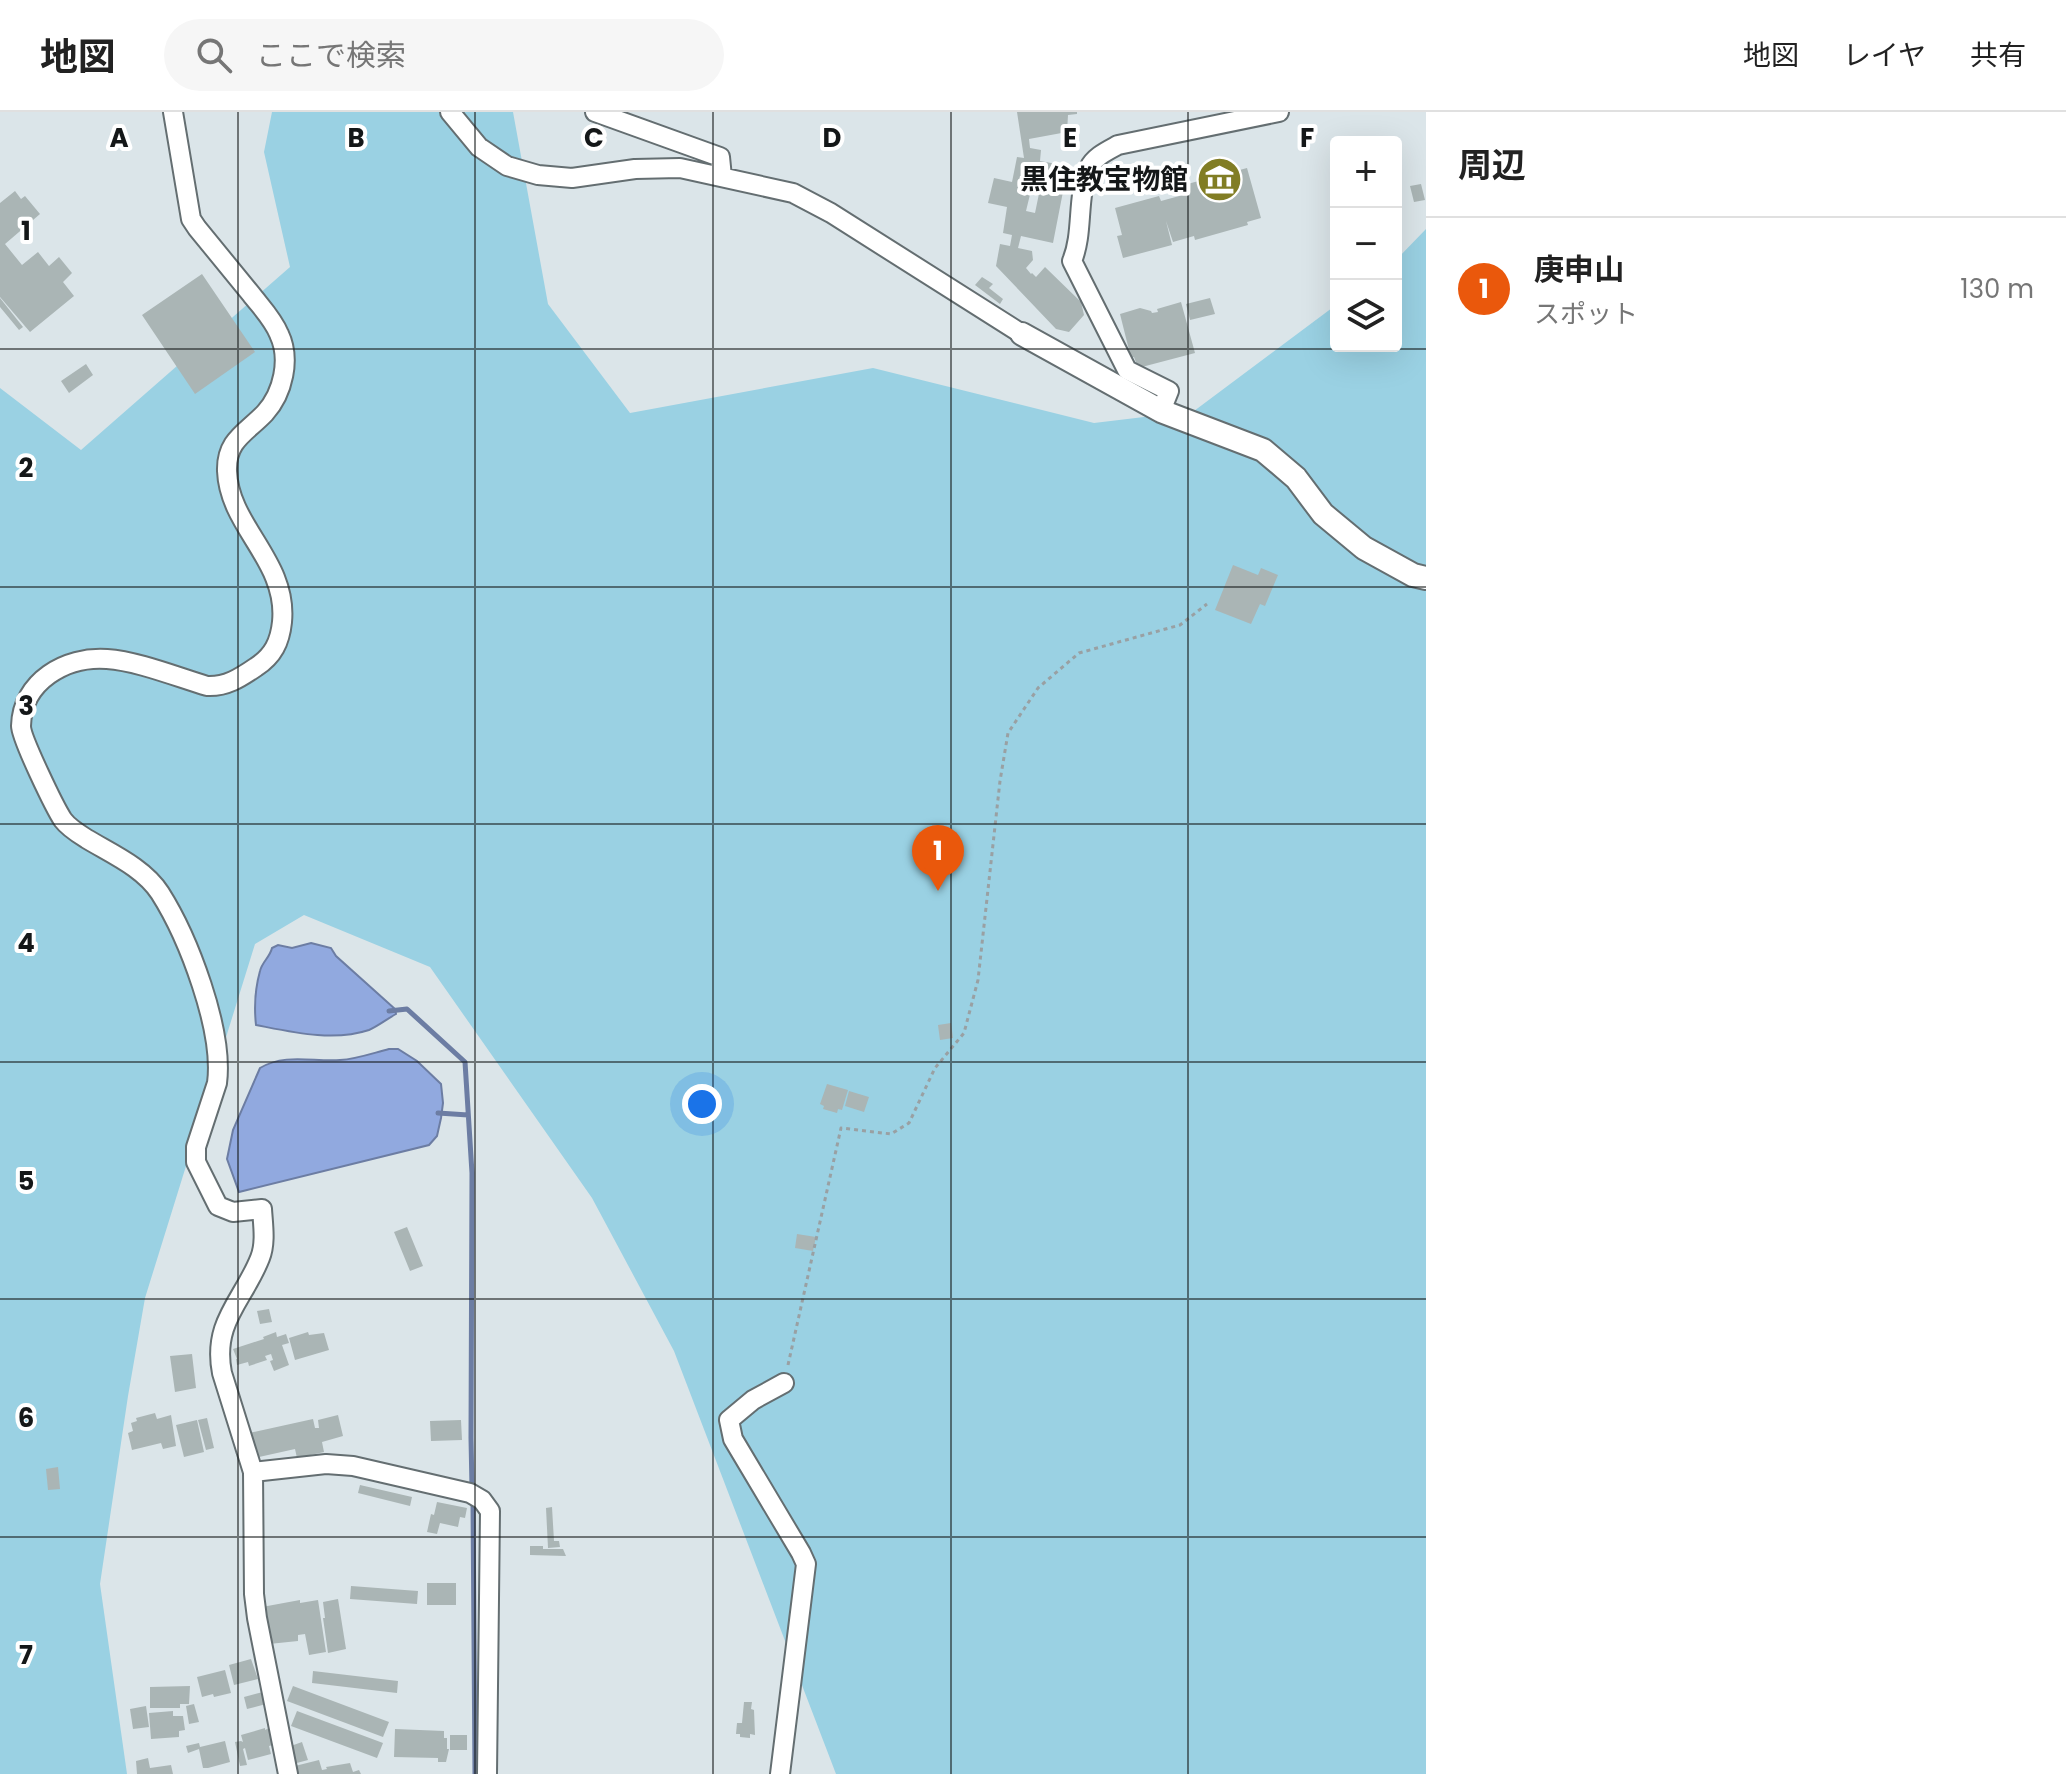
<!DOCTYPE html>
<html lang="ja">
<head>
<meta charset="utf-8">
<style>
	body { margin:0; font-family:Poppins,"Noto Sans JP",sans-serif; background:#f6f6f6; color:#222 }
	.controls { position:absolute; right:24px; top:24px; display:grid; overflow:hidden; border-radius:8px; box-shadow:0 8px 32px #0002 }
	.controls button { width:72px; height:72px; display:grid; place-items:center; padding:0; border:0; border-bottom:2px solid #e0e0e0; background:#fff; color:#222; font:40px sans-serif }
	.you { position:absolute; left:702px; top:992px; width:28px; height:28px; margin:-20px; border:6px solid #fff; border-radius:50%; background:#1a73e8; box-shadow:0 0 0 12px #1a73e833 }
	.badge { display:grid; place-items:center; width:52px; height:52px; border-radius:50%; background:#ea580c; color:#fff; font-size:26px; font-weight:700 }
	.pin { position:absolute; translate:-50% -66px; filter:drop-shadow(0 2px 4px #0008) }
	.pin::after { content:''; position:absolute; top:42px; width:28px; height:24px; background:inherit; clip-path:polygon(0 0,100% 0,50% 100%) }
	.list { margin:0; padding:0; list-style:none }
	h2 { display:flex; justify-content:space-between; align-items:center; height:104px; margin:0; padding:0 32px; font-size:34px }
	h2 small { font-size:26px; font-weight:400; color:#767676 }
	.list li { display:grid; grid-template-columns:52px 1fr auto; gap:24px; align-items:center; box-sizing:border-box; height:144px; padding:0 32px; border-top:2px solid #e0e0e0 }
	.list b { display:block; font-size:30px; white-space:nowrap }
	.list p { margin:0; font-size:26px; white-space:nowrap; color:#767676 }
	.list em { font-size:26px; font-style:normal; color:#767676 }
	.icon { flex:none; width:44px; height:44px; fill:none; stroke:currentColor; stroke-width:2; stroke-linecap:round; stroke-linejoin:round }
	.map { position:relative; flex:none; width:1426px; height:1662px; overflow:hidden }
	header { display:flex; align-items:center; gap:48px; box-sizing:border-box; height:112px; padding:0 40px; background:#fff; border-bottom:2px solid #e0e0e0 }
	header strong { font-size:38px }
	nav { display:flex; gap:44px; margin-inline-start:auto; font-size:28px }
	.search { width:560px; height:72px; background:#f6f6f6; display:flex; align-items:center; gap:20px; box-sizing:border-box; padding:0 28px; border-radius:44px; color:#767676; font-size:30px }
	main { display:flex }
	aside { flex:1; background:#fff }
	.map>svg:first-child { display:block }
	.green { fill:#9ad1e3 }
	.water { fill:#91a9df; stroke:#6c7da3; stroke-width:2 }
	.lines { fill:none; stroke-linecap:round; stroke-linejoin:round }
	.stream { stroke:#6c7da3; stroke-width:5 }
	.building { fill:#aab5b5; fill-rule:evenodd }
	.minor-casing { stroke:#646e71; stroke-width:22 }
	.tertiary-casing { stroke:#646e71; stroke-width:26 }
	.path { stroke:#99a0a3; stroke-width:3; stroke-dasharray:4 4; stroke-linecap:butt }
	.minor { stroke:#fff; stroke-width:18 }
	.tertiary { stroke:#fff; stroke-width:22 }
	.grid { fill:none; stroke:#141718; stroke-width:2; stroke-opacity:0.55 }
	.labels { text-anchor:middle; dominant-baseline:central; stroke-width:8; stroke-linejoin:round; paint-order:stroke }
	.poi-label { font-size:28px; font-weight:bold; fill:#141718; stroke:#fff; text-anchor:end }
	.grid-label { font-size:26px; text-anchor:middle; font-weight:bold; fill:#141718; stroke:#fff; stroke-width:8; stroke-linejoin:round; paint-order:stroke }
</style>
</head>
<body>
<header>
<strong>地図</strong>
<div class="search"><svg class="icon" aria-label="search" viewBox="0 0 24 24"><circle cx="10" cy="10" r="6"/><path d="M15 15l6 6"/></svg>ここで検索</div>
<nav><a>地図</a><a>レイヤ</a><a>共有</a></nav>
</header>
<main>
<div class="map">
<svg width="1426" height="1662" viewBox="0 0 1426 1662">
	<rect width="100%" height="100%" fill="#dbe5e9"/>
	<!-- green -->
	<path class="green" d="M272 0H513L548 192 630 301 873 256 1094 311 1194 299 1336 193V234H1396V148L1426 117V1662H836L674 1239 592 1086 430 855 304 803 255 832 145 1186 128 1284 100 1472 127 1662H0V276L81 338 290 155 264 40Z"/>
	<!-- water -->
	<path class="water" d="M311 831 331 836 336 844 395 897 396 902C387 907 378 914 369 918 333 930 292 920 256 913 254 895 255 877 260 859 262 850 270 845 272 836L278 833 292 836Z
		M389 937H398L417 949 441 972 443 991 441 1006 437 1024 429 1033 239 1080 227 1047 233 1018 260 956C285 941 313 950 340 948 357 947 373 941 389 937Z"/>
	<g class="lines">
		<!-- stream -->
		<path class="stream" d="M389 899 407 897 465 950 472 1061 471 1326 472 1376
			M438 1001 468 1003
			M473 1390 475 1662"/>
	</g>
	<!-- building -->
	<path class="building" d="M1017 0H1077V2L1068 3 1067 20 1029 27 1030 36 1041 38 1040 49 1068 54 1053 131 1021 124 1018 136 1032 139 1033 148 1026 156 1031 162 1032 161 1036 165 1045 155 1081 190 1084 203 1069 220 1056 217 996 154 1000 132 1010 134 1012 123 1003 121 1007 95 988 91 994 66 1012 70 1017 45 1024 46ZM1033 70 1041 72 1035 101 1026 99Z
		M1247 56 1261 106 1247 110 1248 113 1195 128 1194 124 1173 130 1166 109 1172 133 1123 146 1117 124 1122 123 1115 96 1159 84 1161 89 1183 83 1180 74Z
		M1421 72 1425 88 1414 90 1410 74Z
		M15 79 21 87 25 84 40 102 5 132 22 153 38 140 49 154 59 145 72 161 63 170 74 184 30 220 0 185V91Z
		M202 162 255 240 195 282 142 203Z
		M982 165 993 172 989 176 1003 187 1000 192 975 173Z
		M0 186 23 215 19 218 0 195Z
		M1210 186 1215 202 1190 208 1186 192Z
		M1181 190 1195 241 1138 256 1134 245 1131 246 1120 202 1140 196 1151 199 1152 201 1158 200 1157 197Z
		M86 252 93 263 69 281 61 269Z
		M1233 453 1258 463 1261 456 1278 463 1265 494 1260 492 1251 512 1215 498Z
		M951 911 953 926 940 928 938 913Z
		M827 972 848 978 842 998 838 997 837 1001 823 997 824 994 820 992Z
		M849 979 869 985 864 1000 845 994Z
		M407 1115 423 1154 410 1159 394 1120Z
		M797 1122 816 1125 813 1139 795 1136Z
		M269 1197 272 1210 260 1212 257 1199Z
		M276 1220 277 1225 286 1222 289 1231 282 1233 289 1253 274 1259 270 1249 273 1248 271 1242 265 1244 267 1248 249 1254 248 1250 237 1253 236 1247H237L233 1237 264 1227 263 1225Z
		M308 1220 309 1223 324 1221 329 1238 295 1248 289 1226Z
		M192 1242 196 1276 175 1280 170 1244Z
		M155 1301 157 1307 171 1303 176 1334 163 1337 161 1331 132 1338 128 1321 133 1319 131 1311 137 1309 136 1306Z
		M338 1303 343 1324 322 1330 324 1340 297 1346 295 1337 259 1345 258 1342H255L249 1321 313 1307 315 1316H319L318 1308Z
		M207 1306 214 1336 206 1338 198 1308Z
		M197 1308 204 1340 184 1345 176 1313Z
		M461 1308 462 1328 431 1329 430 1309Z
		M58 1355 60 1377 48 1378 46 1357Z
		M360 1373 412 1385 410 1394 358 1381Z
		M437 1390 467 1396 465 1406 460 1405 458 1415 440 1411 437 1422 427 1420 431 1402 434 1403Z
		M552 1395 554 1429H559L560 1435 548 1436 546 1396Z
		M530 1434H543V1437H563L566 1444 530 1443Z
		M427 1471H456V1493H427Z
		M351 1474 418 1479 417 1492 350 1487Z
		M338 1487 346 1537 328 1541 323 1506H325L323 1490Z
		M300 1488V1491L318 1488 326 1540 309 1543 305 1522 298 1523V1529L269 1532 262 1495Z
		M251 1547 258 1567 234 1573 229 1553Z
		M225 1558 231 1581 214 1585 213 1582 202 1585 197 1565Z
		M313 1559 398 1569 397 1581 312 1571Z
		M190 1574 189 1592H180V1596H150V1575Z
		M293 1574 389 1610 383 1625 287 1589Z
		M263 1580 266 1592 247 1597 244 1585Z
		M744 1590H752L751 1597 754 1598 755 1623 750 1622V1626L740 1625V1622H736L737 1611H742Z
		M194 1592 199 1610 189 1612 186 1594Z
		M146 1594 149 1615 133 1617 130 1597Z
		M173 1599V1604H183L185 1618 179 1619V1625L151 1627 149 1601Z
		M297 1599 383 1631 377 1646 291 1614Z
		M265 1616V1618L269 1616 273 1633 269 1634 271 1642 248 1648 245 1636 243 1637 247 1653 240 1654 235 1630 241 1629 243 1630 241 1623Z
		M395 1617 444 1619V1626H447V1637H449L446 1650H438V1646L394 1645Z
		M450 1623H467V1638H450Z
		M225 1629 230 1650 208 1656H203L199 1637 188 1641 186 1634 199 1631 200 1635Z
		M302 1630 308 1648 293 1652 288 1635Z
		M148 1646 150 1656 171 1653 173 1662H137L136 1649Z
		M319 1648 322 1658 327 1657 326 1655 350 1651 353 1660 359 1658 361 1662H292L291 1655Z"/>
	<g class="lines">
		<defs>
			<path id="minor" d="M173 0 191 107 197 116C215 138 233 160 251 182 261 195 273 207 279 222 291 247 283 281 265 301 246 321 226 328 227 359 229 415 288 449 282 510 280 530 273 544 256 555 240 566 226 575 207 574 177 565 137 549 107 547 66 544 22 569 21 614 21 626 55 696 63 708 69 716 79 722 87 727 112 742 144 756 160 781 188 825 224 918 217 971L196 1035V1050L218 1094 233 1100 262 1097C263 1113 266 1131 260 1146 243 1189 212 1210 222 1261L253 1360 254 1482 257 1506 288 1662
				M450 0 479 35 507 54 538 63 572 66 635 57 680 56 793 81 831 101 1022 222
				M595 0 720 45 722 65
				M1161 299 1169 279 1127 258 1072 149C1084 120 1076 86 1089 56 1094 45 1107 39 1118 33L1279 0
				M253 1360 326 1352 353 1354 470 1381 482 1388 490 1399 487 1662
				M780 1662 806 1452 801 1441 733 1327 729 1308 753 1288 784 1271"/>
			<path id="tertiary" d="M1022 222 1161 299 1263 338 1296 366 1323 402 1364 436 1413 463 1426 466"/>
		</defs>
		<!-- minor casing -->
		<use href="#minor" class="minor-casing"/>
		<!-- tertiary casing -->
		<use href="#tertiary" class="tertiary-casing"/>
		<!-- path -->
		<path class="path" d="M788 1253 841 1016 891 1022 909 1011 935 956 964 921 978 868 1000 669 1008 621 1038 576 1079 541 1180 513 1207 492"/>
		<!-- minor -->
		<use href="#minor" class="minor"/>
		<!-- tertiary -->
		<use href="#tertiary" class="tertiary"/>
	</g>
	<!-- grid -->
	<path class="grid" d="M238 0V1662M475 0V1662M713 0V1662M951 0V1662M1188 0V1662M0 237H1426M0 475H1426M0 712H1426M0 950H1426M0 1187H1426M0 1425H1426"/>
	<!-- icons -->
	<defs>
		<symbol id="museum-disc" viewBox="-11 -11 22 22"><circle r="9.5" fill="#817d24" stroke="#fff"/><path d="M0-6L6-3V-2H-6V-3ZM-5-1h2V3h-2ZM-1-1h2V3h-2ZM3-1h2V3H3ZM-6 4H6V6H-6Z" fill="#fff"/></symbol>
	</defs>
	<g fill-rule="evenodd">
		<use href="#museum-disc" x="1194" y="42" width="51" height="51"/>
	</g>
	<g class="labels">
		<!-- poi labels -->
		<g class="poi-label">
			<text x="1188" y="67">黒住教宝物館</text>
		</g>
	</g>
	<g class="grid-label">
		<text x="119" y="35">A</text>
		<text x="356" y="35">B</text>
		<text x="594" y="35">C</text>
		<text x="832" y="35">D</text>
		<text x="1070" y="35">E</text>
		<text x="1307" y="35">F</text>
		<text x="26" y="128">1</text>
		<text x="26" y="365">2</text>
		<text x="26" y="603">3</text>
		<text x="26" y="840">4</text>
		<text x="26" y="1078">5</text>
		<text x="26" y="1315">6</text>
		<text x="26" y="1552">7</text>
	</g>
</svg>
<div class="controls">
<button>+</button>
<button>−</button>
<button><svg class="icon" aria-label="layers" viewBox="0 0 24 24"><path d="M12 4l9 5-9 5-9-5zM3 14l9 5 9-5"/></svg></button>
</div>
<div class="you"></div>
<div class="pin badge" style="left:938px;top:779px">1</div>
</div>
<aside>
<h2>周辺<small></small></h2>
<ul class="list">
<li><span class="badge">1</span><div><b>庚申山</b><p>スポット</p></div><em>130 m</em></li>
</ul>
</aside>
</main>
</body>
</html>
